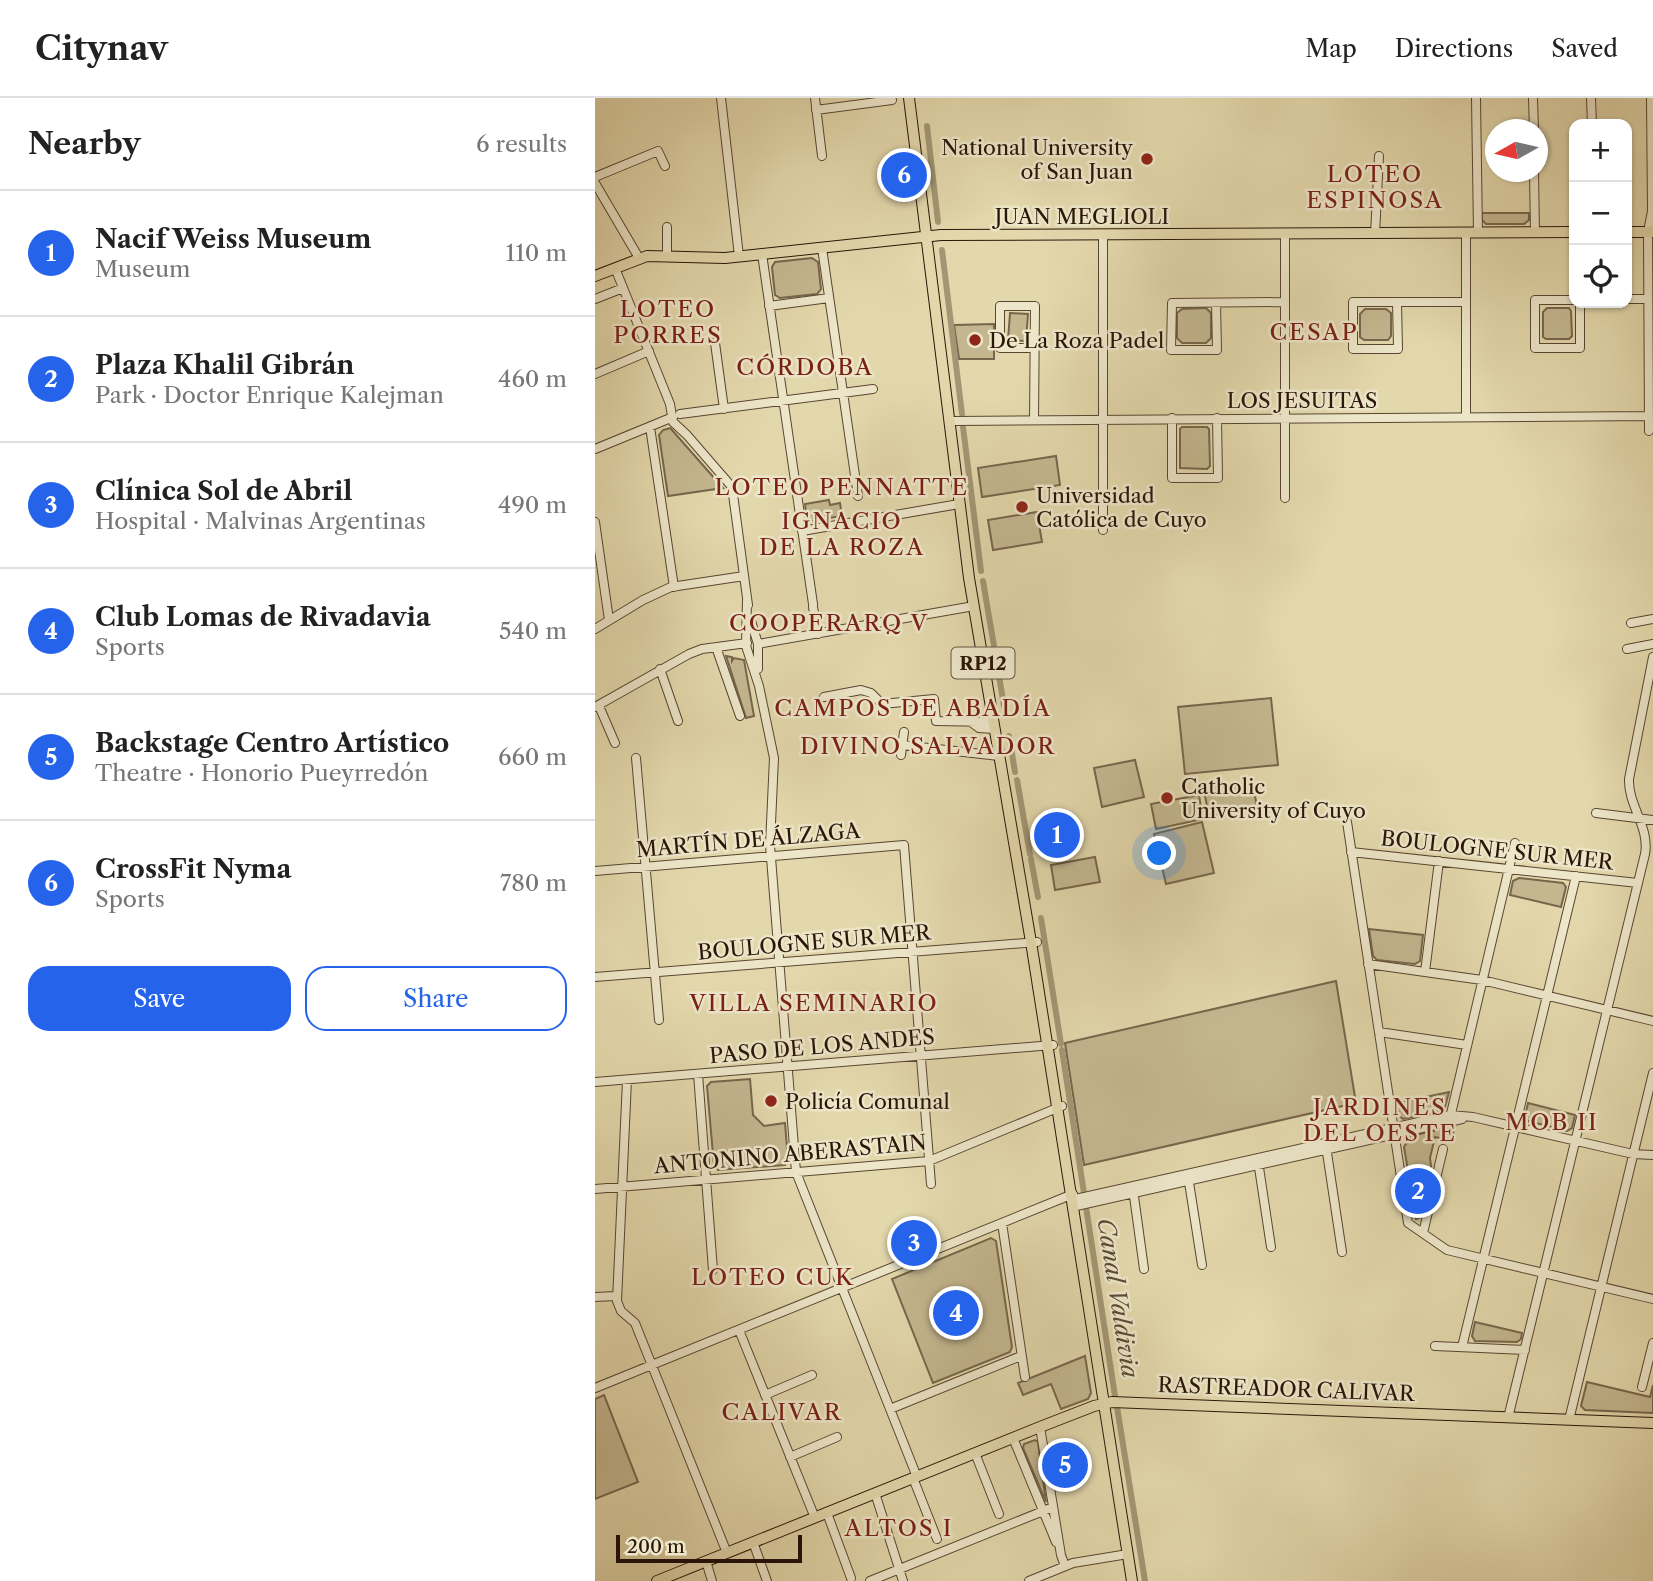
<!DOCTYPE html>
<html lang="en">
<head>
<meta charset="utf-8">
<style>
	body { margin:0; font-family:"Libre Caslon Text",serif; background:#f2f2f2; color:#222 }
	.controls { position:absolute; right:21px; top:21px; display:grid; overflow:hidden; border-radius:14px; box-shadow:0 2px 5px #0004 }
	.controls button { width:63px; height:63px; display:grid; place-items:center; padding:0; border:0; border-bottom:2px solid #e0e0e0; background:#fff; color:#222; font:35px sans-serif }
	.compass { position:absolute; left:890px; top:21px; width:63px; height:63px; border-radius:50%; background:#fff; box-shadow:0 2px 5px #0004; rotate:262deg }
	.scale { position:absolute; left:21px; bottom:18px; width:186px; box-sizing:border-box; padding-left:7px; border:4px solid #2a1508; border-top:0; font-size:19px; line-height:24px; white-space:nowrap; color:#2a1508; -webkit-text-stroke:5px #ede6c9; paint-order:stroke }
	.you { position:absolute; left:565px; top:756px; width:24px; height:24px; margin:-18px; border:5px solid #fff; border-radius:50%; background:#1a73e8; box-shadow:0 0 0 10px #1a73e833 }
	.badge { display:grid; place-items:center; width:46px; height:46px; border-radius:50%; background:#2563eb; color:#fff; font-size:23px; font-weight:700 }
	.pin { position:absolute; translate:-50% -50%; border:4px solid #fff; box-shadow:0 2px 7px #0006 }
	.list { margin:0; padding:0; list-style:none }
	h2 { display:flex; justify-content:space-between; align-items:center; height:91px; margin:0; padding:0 28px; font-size:30px }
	h2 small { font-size:23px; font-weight:400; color:#767676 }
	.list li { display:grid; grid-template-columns:46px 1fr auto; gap:21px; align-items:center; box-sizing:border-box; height:126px; padding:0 28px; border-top:2px solid #e0e0e0 }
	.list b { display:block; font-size:26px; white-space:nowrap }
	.list p { margin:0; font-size:23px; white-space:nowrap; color:#767676 }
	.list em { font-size:23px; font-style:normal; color:#767676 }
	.actions { display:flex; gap:14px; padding:21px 28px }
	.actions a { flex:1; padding:16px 0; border:2px solid #2563eb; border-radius:21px; text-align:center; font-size:24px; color:#2563eb }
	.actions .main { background:#2563eb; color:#fff }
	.icon { flex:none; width:38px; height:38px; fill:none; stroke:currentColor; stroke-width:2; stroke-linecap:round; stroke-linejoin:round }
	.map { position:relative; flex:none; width:1058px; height:1483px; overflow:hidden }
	header { display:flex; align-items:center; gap:42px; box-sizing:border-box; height:98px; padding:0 35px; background:#fff; border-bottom:2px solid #e0e0e0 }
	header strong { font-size:33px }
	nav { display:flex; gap:38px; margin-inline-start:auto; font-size:24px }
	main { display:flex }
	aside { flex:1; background:#fff }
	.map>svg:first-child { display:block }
	.green { fill:#c4b790; stroke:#77664c; stroke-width:2 }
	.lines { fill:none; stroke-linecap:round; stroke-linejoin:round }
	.canal { stroke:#a49674; stroke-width:6 }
	.minor-casing { stroke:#584631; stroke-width:10 }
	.major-casing { stroke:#2a1508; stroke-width:12 }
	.minor { stroke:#ede6c9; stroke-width:8 }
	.major { stroke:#e3d8ac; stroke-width:10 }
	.poi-dot { fill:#8f2418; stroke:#ede6c9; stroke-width:2.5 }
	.labels { text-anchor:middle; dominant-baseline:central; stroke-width:5; stroke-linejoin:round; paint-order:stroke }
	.shield { fill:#ede6c9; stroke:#645442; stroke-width:2 }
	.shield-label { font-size:19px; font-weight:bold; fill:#2a1508 }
	.poi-label { font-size:21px; fill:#2a1508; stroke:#ede6c9; text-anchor:start }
	.street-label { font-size:21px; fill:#2a1508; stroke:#ede6c9 }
	.neighbourhood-label { font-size:23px; letter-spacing:2px; fill:#7a1f14; stroke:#ede6c9 }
	.water-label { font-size:23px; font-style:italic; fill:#5b4933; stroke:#ede6c9 }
</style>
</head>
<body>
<header>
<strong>Citynav</strong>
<nav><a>Map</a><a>Directions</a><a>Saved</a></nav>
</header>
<main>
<aside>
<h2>Nearby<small>6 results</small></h2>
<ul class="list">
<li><span class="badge">1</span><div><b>Nacif Weiss Museum</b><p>Museum</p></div><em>110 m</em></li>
<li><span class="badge">2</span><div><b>Plaza Khalil Gibrán</b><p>Park · Doctor Enrique Kalejman</p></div><em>460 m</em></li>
<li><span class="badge">3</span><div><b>Clínica Sol de Abril</b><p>Hospital · Malvinas Argentinas</p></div><em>490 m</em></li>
<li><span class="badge">4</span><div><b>Club Lomas de Rivadavia</b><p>Sports</p></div><em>540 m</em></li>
<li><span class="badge">5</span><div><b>Backstage Centro Artístico</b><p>Theatre · Honorio Pueyrredón</p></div><em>660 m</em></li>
<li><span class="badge">6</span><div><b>CrossFit Nyma</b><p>Sports</p></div><em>780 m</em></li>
</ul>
<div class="actions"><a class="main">Save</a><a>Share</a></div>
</aside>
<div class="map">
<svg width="1058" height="1483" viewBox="0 0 1058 1483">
	<rect width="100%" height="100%" fill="#e3d8ac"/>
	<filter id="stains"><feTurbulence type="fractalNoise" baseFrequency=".00286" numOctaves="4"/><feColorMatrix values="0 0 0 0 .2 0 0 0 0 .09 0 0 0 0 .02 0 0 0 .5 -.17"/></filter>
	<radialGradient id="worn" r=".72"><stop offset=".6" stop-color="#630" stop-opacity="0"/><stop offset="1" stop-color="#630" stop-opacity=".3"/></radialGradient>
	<!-- green -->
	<path class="green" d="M887 115H934V122L929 126H891L887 122Z
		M217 160 223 164 226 191 222 196 185 200 180 197 177 169 180 164Z
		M611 210 616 215V240L611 245H587L582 240V215L587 211Z
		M952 210H974L976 213 977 238 974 241H951L948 239V214Z
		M770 211H791L796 215V238L793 242H769L765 239V216Z
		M415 215 433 216 431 243 413 242Z
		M399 226V261H364L359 227Z
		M587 329H612L614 331 615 368 612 371 585 370V331Z
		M75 330 77 332 128 390 73 398 64 337 68 332Z
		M461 358 465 387 387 399 383 370Z
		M234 402 235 407 245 405 247 418 216 423 212 421 210 406Z
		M442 414 447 444 398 452 393 422Z
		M131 558 137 559V563L139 560 149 562 159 618 151 620Z
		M676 600 683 667 590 676 583 609Z
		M540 662 549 699 507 709 499 670Z
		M657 684 662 708 614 718 609 693Z
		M604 697 608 721 561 731 556 706Z
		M607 724 619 775 571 786 559 736Z
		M500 759 505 784 460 792 456 767Z
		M924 780 968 785 971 789 966 809 915 797 918 783Z
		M774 831 828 837 825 863 820 866 782 862 778 858Z
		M741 883 761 1005 489 1067 470 945Z
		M155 981 158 1017 169 1028 190 1025 193 1062 190 1067 123 1072 119 1068 112 988 116 984Z
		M854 994 850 1009 846 1013 808 1021 804 1018 802 1005Z
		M933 1005 980 1017 977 1030 972 1033 933 1023 930 1019Z
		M860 1028 856 1043 840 1039 835 1060 836 1068 824 1120 821 1121 809 1049 816 1038Z
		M396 1140 401 1143 417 1249 415 1254 338 1285 297 1181Z
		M880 1224 927 1235 926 1241 922 1244 880 1243 877 1238Z
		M490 1258 496 1295 493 1301 466 1311 456 1286 428 1297 423 1285Z
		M992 1284 1055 1299 1058 1287V1315L990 1312 986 1308Z
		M9 1297 43 1384 0 1401V1301Z
		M440 1342 443 1344 451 1404 428 1350 429 1346Z"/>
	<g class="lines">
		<!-- canal -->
		<path class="canal" d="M332 28 343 124
			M347 152 367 316
			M368 329 386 473
			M388 483 399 548
			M400 554 409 608
			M414 638 420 674
			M422 682 435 756
			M436 761 443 799
			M446 820 466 946
			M467 952 489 1095
			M491 1109 520 1298
			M522 1309 550 1483"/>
		<defs>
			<path id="minor" d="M126 0 144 158
				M220 0 227 58
				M881 0 883 135
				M938 0 939 32
				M996 0 997 26
				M221 12 297 2
				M939 74 940 135
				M0 79 63 53 70 68
				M0 85 44 160
				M871 135V319
				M690 136V400
				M780 136 784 58
				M508 138V432
				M227 150 263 398
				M167 156 218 506
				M72 159V129
				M20 170 75 306 78 324 92 337 137 389 153 507
				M0 201 28 190
				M1032 201H1053
				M979 202H940V250H985V205
				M802 204 803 251H758V204H871
				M621 205 622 252H576L577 205 690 204
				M174 208 234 200
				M120 245 129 311
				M0 276 54 253
				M85 316 278 291
				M577 320V380H623L622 320
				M439 322 440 208H405V250H440
				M359 323 1054 318
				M55 329 79 489
				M1054 333 1053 134 1057 113 1056 0
				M0 351 78 319
				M0 424 14 522
				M207 433 364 406
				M152 502 151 548 164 588 179 660 175 747 201 1074 322 1379
				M218 509 223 536
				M156 523 163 546V571
				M1036 525 1058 521
				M0 531 48 502 76 489 149 478
				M163 546 379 508
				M121 549 145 618
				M1032 551 1058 546
				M65 571 83 623
				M229 599 266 592 276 595 287 606 339 601 341 623 398 624
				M4 608 20 645
				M0 609 94 556 107 551 152 545
				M376 624 384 630 399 631
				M307 647 404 658
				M306 657 309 634
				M41 660 64 922
				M1001 715 1058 722
				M752 724 813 1125 852 1152 1058 1201
				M756 754 1043 785
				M0 773 309 747 336 1086
				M773 866 887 882 1058 923
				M830 874 844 763
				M0 879 442 844
				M784 934 872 947
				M103 976 118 1172
				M32 982 22 1203 26 1213 40 1225 132 1455
				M0 984 458 947
				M855 1020 920 745
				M731 1048 747 1154
				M663 1063 676 1149
				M593 1078 607 1167
				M0 1091 334 1063 467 1008
				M538 1091 549 1171
				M476 1102 855 1017 878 1019 1038 1056 1058 1057
				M477 1109 867 1021
				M407 1125 430 1279
				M828 1135 848 1051
				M0 1199 21 1198
				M144 1232 220 1420
				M840 1248 930 1252
				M867 1249 981 778
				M1047 1289 1058 1245
				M0 1290 478 1096
				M170 1297 217 1277
				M295 1311 426 1258
				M913 1320 1050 756C1055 729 1033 708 1034 681L1058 559
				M974 1322 1058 975
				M445 1329 466 1457 470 1468
				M418 1340 461 1444
				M380 1355 404 1416
				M195 1359 242 1339
				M318 1380 342 1441
				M280 1395 308 1483
				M232 1415 256 1480
				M158 1444 172 1483
				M111 1463 117 1483
				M275 1483 458 1409
				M434 1483 478 1465 533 1456"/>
			<path id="major" d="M314 0 374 480 436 844 537 1483
				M1032 134H1058
				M0 178 52 158 130 160 346 137 979 134
				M62 1483 445 1329 499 1308 517 1304 1058 1325"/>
		</defs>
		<!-- minor casing -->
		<use href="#minor" class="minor-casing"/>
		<!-- major casing -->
		<use href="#major" class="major-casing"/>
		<!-- minor -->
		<use href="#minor" class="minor"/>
		<!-- major -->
		<use href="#major" class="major"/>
	</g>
	<!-- markers -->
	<g class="poi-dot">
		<circle cx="552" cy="61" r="7"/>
		<circle cx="380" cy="242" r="7"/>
		<circle cx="427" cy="409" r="7"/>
		<circle cx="572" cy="700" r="7"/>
		<circle cx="176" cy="1003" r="7"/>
	</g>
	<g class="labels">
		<!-- shield labels -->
		<rect class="shield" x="356.5" y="549.5" width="63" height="31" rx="5"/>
		<g class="shield-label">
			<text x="388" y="565">RP12</text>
		</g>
		<!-- poi labels -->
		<g class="poi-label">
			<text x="538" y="49" text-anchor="end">National University<tspan x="538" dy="24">of San Juan</tspan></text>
			<text x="394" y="242">De La Roza Padel</text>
			<text x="441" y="397">Universidad<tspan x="441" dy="24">Católica de Cuyo</tspan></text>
			<text x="586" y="688">Catholic<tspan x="586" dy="24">University of Cuyo</tspan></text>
			<text x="190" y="1003">Policía Comunal</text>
		</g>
		<!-- street labels -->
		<g class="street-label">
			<text x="487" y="118">JUAN MEGLIOLI</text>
			<text x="707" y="302">LOS JESUITAS</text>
			<text transform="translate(153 742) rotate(-5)">MARTÍN DE ÁLZAGA</text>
			<text transform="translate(902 752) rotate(6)">BOULOGNE SUR MER</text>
			<text transform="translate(219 844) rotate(-5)">BOULOGNE SUR MER</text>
			<text transform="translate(227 948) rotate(-5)">PASO DE LOS ANDES</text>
			<text transform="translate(195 1056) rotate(-5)">ANTONINO ABERASTAIN</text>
			<text transform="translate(691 1291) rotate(2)">RASTREADOR CALIVAR</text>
		</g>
		<!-- neighbourhood labels -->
		<g class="neighbourhood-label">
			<text x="780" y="76">LOTEO<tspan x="780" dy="26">ESPINOSA</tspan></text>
			<text x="73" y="211">LOTEO<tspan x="73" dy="26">PORRES</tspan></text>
			<text x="719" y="234">CESAP</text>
			<text x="210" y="269">CÓRDOBA</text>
			<text x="247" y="389">LOTEO PENNATTE</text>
			<text x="247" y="423">IGNACIO<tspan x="247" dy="26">DE LA ROZA</tspan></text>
			<text x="234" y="525">COOPERARQ V</text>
			<text x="318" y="610">CAMPOS DE ABADÍA</text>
			<text x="333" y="648">DIVINO SALVADOR</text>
			<text x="219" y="905">VILLA SEMINARIO</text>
			<text x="785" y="1009">JARDINES<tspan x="785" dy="26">DEL OESTE</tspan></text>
			<text x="957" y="1024">MOB II</text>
			<text x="178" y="1179">LOTEO CUK</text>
			<text x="187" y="1314">CALIVAR</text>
			<text x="304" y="1430">ALTOS I</text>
		</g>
		<!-- water labels -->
		<g class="water-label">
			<text transform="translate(523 1200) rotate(81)">Canal Valdivia</text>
		</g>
	</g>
	<rect width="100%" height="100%" filter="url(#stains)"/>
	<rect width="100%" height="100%" fill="url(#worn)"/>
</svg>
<div class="controls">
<button>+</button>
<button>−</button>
<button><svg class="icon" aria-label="locate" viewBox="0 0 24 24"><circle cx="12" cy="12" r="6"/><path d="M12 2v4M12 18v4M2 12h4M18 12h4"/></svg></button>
</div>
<svg class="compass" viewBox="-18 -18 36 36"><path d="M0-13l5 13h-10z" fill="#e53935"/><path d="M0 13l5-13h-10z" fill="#767676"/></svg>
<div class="scale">200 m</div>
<div class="you"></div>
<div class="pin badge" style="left:462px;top:737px">1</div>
<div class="pin badge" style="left:823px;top:1093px">2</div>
<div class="pin badge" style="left:319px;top:1145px">3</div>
<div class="pin badge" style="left:361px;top:1215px">4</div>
<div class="pin badge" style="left:470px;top:1367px">5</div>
<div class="pin badge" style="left:309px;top:77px">6</div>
</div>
</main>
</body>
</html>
